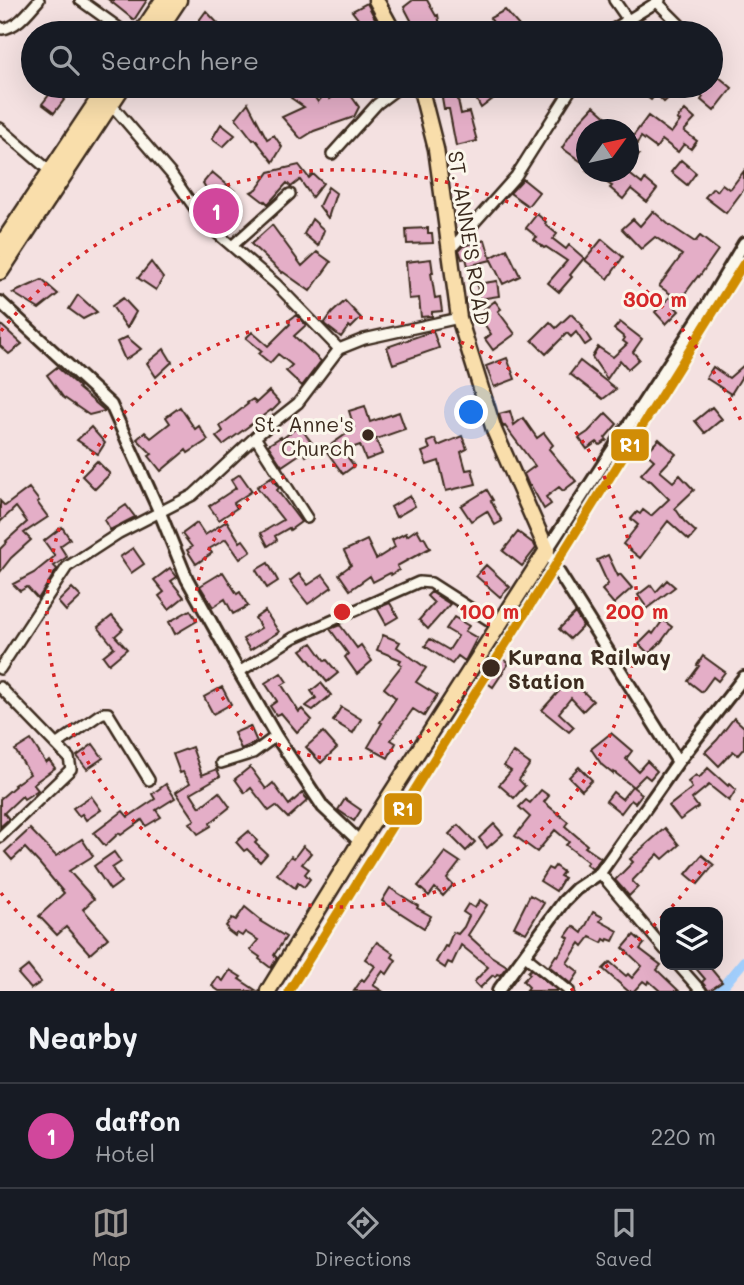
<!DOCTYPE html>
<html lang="en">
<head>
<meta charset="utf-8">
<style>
	body { margin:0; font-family:Mali,sans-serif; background:#242831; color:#f1f3f6 }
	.controls { position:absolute; right:21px; bottom:21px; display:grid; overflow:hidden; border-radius:14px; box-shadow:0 7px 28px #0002 }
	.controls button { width:63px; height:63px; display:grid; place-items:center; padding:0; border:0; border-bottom:2px solid #363941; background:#171b24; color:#f1f3f6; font:35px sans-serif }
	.compass { position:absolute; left:576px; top:119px; width:63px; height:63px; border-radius:50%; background:#171b24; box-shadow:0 7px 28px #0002; rotate:57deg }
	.you { position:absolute; left:472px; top:413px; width:24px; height:24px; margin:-18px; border:5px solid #fff; border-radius:50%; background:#1a73e8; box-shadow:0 0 0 10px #1a73e833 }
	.badge { display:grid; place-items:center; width:46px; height:46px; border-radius:50%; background:#9f9995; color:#fff; font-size:23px; font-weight:700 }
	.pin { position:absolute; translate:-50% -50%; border:4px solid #fff; box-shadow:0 2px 7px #0006 }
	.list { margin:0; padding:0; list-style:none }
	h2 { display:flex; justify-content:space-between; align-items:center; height:91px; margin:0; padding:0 28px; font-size:30px }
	h2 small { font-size:23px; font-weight:400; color:#9ea1a6 }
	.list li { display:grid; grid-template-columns:46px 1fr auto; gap:21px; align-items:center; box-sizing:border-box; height:105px; padding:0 28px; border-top:2px solid #363941 }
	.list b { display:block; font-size:26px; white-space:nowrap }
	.list p { margin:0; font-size:23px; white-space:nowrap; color:#9ea1a6 }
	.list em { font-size:23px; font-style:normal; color:#9ea1a6 }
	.icon { flex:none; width:38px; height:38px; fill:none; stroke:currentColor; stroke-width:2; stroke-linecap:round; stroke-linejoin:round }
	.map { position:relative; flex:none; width:744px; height:991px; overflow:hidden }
	.search { position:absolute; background:#171b24; box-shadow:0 7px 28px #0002; left:21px; right:21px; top:21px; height:77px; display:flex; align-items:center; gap:18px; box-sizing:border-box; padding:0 24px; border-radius:38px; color:#9ea1a6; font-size:26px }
	.sheet { height:196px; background:#171b24 }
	nav { display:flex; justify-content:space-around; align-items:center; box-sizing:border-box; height:98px; border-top:2px solid #363941; background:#171b24; font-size:19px; color:#9ea1a6 }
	nav a { display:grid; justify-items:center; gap:4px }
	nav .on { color:#9f9995 }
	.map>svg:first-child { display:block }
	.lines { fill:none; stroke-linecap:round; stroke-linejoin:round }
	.canal { stroke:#a2cffd; stroke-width:10 }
	.building { fill:#e4aec7; stroke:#3b2a1e; stroke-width:2 }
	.minor-casing { stroke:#3b2a1e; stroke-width:14 }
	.tertiary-casing { stroke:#3b2a1e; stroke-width:16 }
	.primary-casing { stroke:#3b2a1e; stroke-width:19 }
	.trunk-casing { stroke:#3b2a1e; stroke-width:21 }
	.minor { stroke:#fbf7ec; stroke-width:9 }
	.tertiary { stroke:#fbf7ec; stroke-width:10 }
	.primary { stroke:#f9deab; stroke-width:14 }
	.trunk { stroke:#f9deab; stroke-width:16 }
	.rail-1-casing { stroke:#fbf7ec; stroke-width:14 }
	.rail-1 { stroke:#d18d06; stroke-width:9 }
	.ring { fill:none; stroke:#d62828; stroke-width:3.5; stroke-dasharray:3.5 7 }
	.poi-dot { fill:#3b2a1e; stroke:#fbf7ec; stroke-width:2.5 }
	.labels { text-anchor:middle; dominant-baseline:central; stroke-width:6; stroke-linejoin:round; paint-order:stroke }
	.street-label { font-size:21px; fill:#3b2a1e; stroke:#fbf7ec }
	.poi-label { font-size:21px; fill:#3b2a1e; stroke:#fbf7ec; text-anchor:end }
	.stop-label { font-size:21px; font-weight:bold; fill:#3b2a1e; stroke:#fbf7ec; text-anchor:start }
	.centre { fill:#d62828; stroke:#fbf7ec; stroke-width:3.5 }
	.ring-label { font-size:21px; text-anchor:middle; font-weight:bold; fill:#d62828; stroke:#fbf7ec; stroke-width:6; stroke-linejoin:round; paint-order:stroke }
	.line-badge { stroke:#fbf7ec; stroke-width:2.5 }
	.badge-label { font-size:19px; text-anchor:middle; font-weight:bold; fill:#fff }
</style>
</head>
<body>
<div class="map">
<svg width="744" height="991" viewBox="0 0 744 991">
	<rect width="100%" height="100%" fill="#f4e1e1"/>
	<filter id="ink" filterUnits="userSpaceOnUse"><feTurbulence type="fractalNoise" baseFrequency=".0143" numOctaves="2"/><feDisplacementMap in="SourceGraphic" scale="14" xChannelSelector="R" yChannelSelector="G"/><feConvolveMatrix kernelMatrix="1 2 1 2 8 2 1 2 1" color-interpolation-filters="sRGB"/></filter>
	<g filter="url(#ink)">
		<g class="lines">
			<!-- canal -->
			<path class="canal" d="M719 991 744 961"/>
		</g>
		<!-- building -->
		<path class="building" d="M109 0H147L134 20Z
			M413 0H427L436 16 438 15 441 31 438 33H420L414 23 413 24 404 7Z
			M367 3 380 28 372 33H369L352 11Z
			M505 10 520 27 515 33H501L490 18Z
			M206 11 227 33H202L195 26Z
			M719 77 732 88 714 111 701 100 703 97 691 87 680 99 674 93 664 102 656 94 651 100 639 91 643 86H712Z
			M56 86 67 96 54 113 42 104Z
			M304 86H307L318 102 326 92 330 99 345 87 359 107 354 117 314 131 301 139 282 117 304 107 291 98Z
			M440 86H455L461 114 469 112 477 141 456 146 449 109H444Z
			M469 86H492L498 95 481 108Z
			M248 103 267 139 274 135 282 147 273 162 255 139 253 140 236 118Z
			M594 106 621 130H603L597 125 592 130H586V165L562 148 578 123Z
			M685 110 695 119 684 131 697 141 691 149 684 144 678 152 662 140 656 148 641 137 633 151 639 155 628 171V143L648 116 671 133 680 121 677 119Z
			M221 124 235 135 223 147 212 139Z
			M681 160 696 173 687 185 671 172Z
			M299 165 309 178 313 174 323 183 312 197 300 180 291 187 287 183 268 204 265 201 264 202 251 192 257 189 269 172Z
			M744 171V189L726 213 705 197 713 188 717 191 722 184 729 189 731 188Z
			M212 172 237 193 229 209 211 192 209 193 203 183Z
			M588 172H617L621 174 624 172H627L642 184 645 179 657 189 647 202 631 189 623 199 610 188 612 186Z
			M523 179 539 192 528 206 510 193Z
			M328 187 336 193 328 218 319 206Z
			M653 211 668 224 695 242 700 236 718 250 699 277 698 276 675 307 679 311 666 324 655 312 672 295 659 286 682 255 655 237 641 249 622 229 633 219 640 226Z
			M537 214 546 222 545 224 557 234 553 239 566 249 569 245 584 258 570 275 572 277 559 292 548 283 567 261 546 247 544 248 534 239 537 237 526 228Z
			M312 219 324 230 318 246 304 234Z
			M272 225 302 266 317 252 331 262 310 291 283 272 282 273 251 244Z
			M428 228V233H432L433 243 407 244 406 229Z
			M602 239 623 257 608 279 585 260Z
			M485 240 491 260 468 266 466 258 462 259 459 250 463 246Z
			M507 249 520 276 503 284 490 258Z
			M431 259 433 273H431L435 298 440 297 442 311 432 312V316L421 317 419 298 409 299 406 262Z
			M151 262 163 278 156 290 138 278Z
			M42 280 58 294 39 309 13 293Z
			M497 281 499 296 479 299 477 284Z
			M78 295 97 312 83 319 69 309Z
			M123 298 136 312 127 328 112 306Z
			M345 301 361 318 351 328 349 326 341 337 324 324 332 313Z
			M495 301 501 309 498 311 515 334 493 350 485 339 491 334 478 315 484 313 483 310Z
			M571 314 583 326 582 327 591 341 585 345 576 332 571 337 567 333 546 354 532 340 550 322 556 328Z
			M296 315 306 325 294 336 321 361 302 386 286 371 292 365 278 354 270 363 259 354 262 351 246 338 252 332 268 346 290 324 288 321Z
			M620 322 642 339 633 352 639 359 628 369 620 360 607 379 592 357 598 347 613 357 627 344 623 341 625 338 614 329Z
			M0 324 22 344 9 354 0 346Z
			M433 331 439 348 393 364 387 347Z
			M127 337 141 349 125 360 117 342Z
			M164 349 172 362 156 377 147 363Z
			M507 358 515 379 494 387 486 366Z
			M580 361 616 389 603 399 570 374Z
			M744 365V373L731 394 706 378 713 367 729 378Z
			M57 367 79 387 78 388 105 411 89 415 63 397 47 375Z
			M269 391 280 403 272 411 271 410 223 445 216 437 223 431 220 426 248 404 247 403 253 399 256 403Z
			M365 406 370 422 399 412 405 429 376 439 382 454 366 460 360 445 343 451 354 466 343 474 325 449 346 434 345 430 354 427 349 411Z
			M180 407 195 429 199 426 208 440 188 453 186 450 161 471 149 456 152 454 137 439 145 432 151 438 170 423 166 417Z
			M712 407 722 419 705 433 695 421Z
			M510 411 514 425 523 418 537 438 544 433 553 445 549 449 576 481 563 491 559 487 546 497 551 504 544 509 531 486H529L524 474 535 466 505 426 503 427 499 414Z
			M606 413 617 424 605 438 607 440 600 445 597 442 587 449 579 438 588 432Z
			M299 426 316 448 306 456 303 452 282 466 268 445 281 437 282 439Z
			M91 427 105 443 98 454 77 440Z
			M462 436 467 449 461 452 466 470 472 469 476 484 446 491 439 461 427 465 422 452 430 449 427 442 435 439 438 446Z
			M659 439 676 454 660 471 673 482 680 475 694 490 675 508 684 521 696 532 689 540 668 521 640 558 623 544 638 525 631 519 637 512 640 514 643 510 651 516 669 499 650 480 649 481 641 474 654 460 646 453Z
			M97 461 110 474 95 489 82 476Z
			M240 474 252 491 234 503 237 508 219 520 209 506 236 488 231 480Z
			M271 477 279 488 277 490 301 522 290 530 289 528 275 536 277 540 268 546 261 533 283 520 257 487Z
			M29 488 39 501 37 502 48 517 24 533 31 540 11 558 0 572V549L7 542 6 541 27 522 16 507 0 522V501L5 506Z
			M487 490 493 500 491 501 502 521 495 525 487 511 471 521 461 506Z
			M410 496 415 506 396 517 391 507Z
			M126 505 135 517 110 530 104 520Z
			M227 521 240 542 243 540 251 551 240 559 226 539 209 549 212 553 196 564 187 550 192 547 182 534 197 523 205 535Z
			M62 527 70 539 60 546 67 557 54 566 57 569 38 599 27 587 20 591 13 584 34 573 55 556 44 541Z
			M417 529 422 538 424 537 430 548 397 566 399 570 391 575 390 573 373 582 370 576 350 590 339 574 351 565 344 551 367 540 376 559 395 547 392 540 406 533 407 536Z
			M518 532 534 544 536 548 522 566 503 551Z
			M133 548 144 564 131 573 120 557Z
			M608 555 618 576 620 574 632 588 614 604 602 590 608 584 597 560Z
			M268 563 278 581 267 588 256 570Z
			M486 565 510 587 500 597 476 576Z
			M170 568 177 577 171 581 184 597 169 609 159 596 164 592 154 580Z
			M223 572 237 594 240 592 248 606 233 614 225 599 213 607 200 586Z
			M299 574 308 585 323 575 332 587 308 604 290 581Z
			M667 580 675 587 646 609 643 606 645 605 638 595 651 585 656 592Z
			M72 588 81 597 66 611 58 602Z
			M431 592 450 604 428 629 419 620 434 603 427 596Z
			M390 603 398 617 386 624 377 608Z
			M190 610 197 621 175 634 169 622Z
			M265 611 279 632 250 650 243 639 261 628 255 618Z
			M575 613 583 626 570 639 559 629Z
			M112 616 123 629 115 636 127 649 109 664 103 656 114 647 98 627Z
			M454 617 469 626 465 631 477 638 465 661 458 656 452 664 425 646 430 639 449 650 458 636 446 629Z
			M663 620 672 627 661 642 649 654 639 644 651 632 653 634Z
			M340 625 357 648 361 645 372 661 357 674 345 657 348 654 330 629Z
			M383 635 400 642 397 647 426 668 416 682 437 695 424 716 413 709 391 740 396 743 388 758 368 747 382 723 380 722 396 698 384 688 402 665 399 663 401 660 377 650Z
			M312 643 325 661 327 660 338 673 327 682 301 650Z
			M703 656 725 672 718 681 713 677 702 692 688 681 699 666 697 665Z
			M501 658 509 663 493 687 486 682Z
			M281 673 287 682 282 685 299 712 302 709 312 720 297 732 281 713 276 715 270 706 277 701 265 683Z
			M570 679 593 701 583 711 571 698 559 713 574 727 569 732 542 710Z
			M321 683 331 695 313 710 306 706 316 698 311 691Z
			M222 687 231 704 213 714 204 697Z
			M341 707 361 719 353 733 333 721Z
			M734 718 744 727V748L738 755 733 751 719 766 705 752 717 740Z
			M250 726 257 742 241 749 234 733Z
			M323 732 337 748 321 763 306 747Z
			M611 733 632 751 626 759 638 771 647 761 657 771 650 779 645 775 633 787 642 794 635 803 631 800 621 813 606 801 613 792 622 799 632 786 614 772 613 774 602 765 591 749Z
			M31 740 46 763 49 760 55 768 33 784 38 790 24 799 22 796 4 813 9 819 0 827V799L15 786 14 785 30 774 15 750Z
			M93 744 103 758 87 769 77 756Z
			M192 747 202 775 217 769 220 776 191 793 200 807 219 792 230 807 210 823 211 826 198 834 190 823 195 820 176 792 190 783 183 772 180 773 173 754Z
			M513 752 530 764 519 780 525 786 514 798 499 785 511 771 504 766Z
			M250 767 266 789 273 783 289 805 302 793 308 800 288 818 276 806 269 811 251 788 245 793 235 779Z
			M579 767 592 780 582 790 569 777Z
			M708 768 728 786 729 784 736 790 729 801 709 785 692 799 698 807 680 820 669 806 692 788 688 782 696 775 699 778Z
			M166 784 175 798 156 810 161 817 146 826 142 820 121 835 119 833 105 846 94 833 123 811 128 817 155 799 152 794Z
			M541 790 549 796 544 802 568 822 565 826 587 845 585 847 601 858 594 867 592 869 586 864 588 862 566 845 569 842 555 830 537 852 515 836 530 817 519 807 526 800 530 803Z
			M91 796 101 810 86 820 82 814 79 816 73 808Z
			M345 799 361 810 354 821 338 810Z
			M494 824 503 834 487 848 479 838Z
			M458 825 475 842 466 851 449 834Z
			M665 828 679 845 663 859 658 854 632 881 638 887 629 896 615 880 633 862 630 859Z
			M30 829 56 856 82 839 93 856 69 871 94 899 83 909 108 938 90 954 66 927 57 935 39 916 64 893 39 863 25 848 12 860 5 852Z
			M249 831 257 841 255 843 267 854 260 862 247 849 244 851 236 842Z
			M303 846 311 853 302 864 309 869 305 874 310 879 304 887 298 883 295 888 277 874 291 856 294 858Z
			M114 852 121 862 112 868 121 882 110 890 94 866Z
			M445 852 460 862 447 879 453 885 443 896 435 888 429 896 418 886 436 866 435 865Z
			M702 855 714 865 698 884 686 874Z
			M555 866 563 872 560 876 564 878 556 891 540 881 548 868 552 870Z
			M390 888 418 906 417 908 431 916 424 928 382 901Z
			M530 895 544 903 526 933 514 927Z
			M480 900 487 905 468 935 491 956 507 966 500 975 497 974 495 977 493 975 480 988 474 982 488 967 461 945 452 964 448 962 445 968 436 962 445 946 447 947 453 932 458 934 464 927 469 916 463 912 468 904 475 908Z
			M245 907 261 920 260 921 286 937 274 955 277 958 271 968 259 959 260 957 250 950 258 940 245 932 242 936 237 933 235 936 227 930 228 928 226 926 232 918 236 920Z
			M593 912 603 917 600 921 618 931 613 941 608 939 607 941 604 939 602 943 590 937 583 946 580 943 567 963 579 972 571 984 549 966 556 955 558 956 569 938 566 936 573 926 582 933Z
			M634 935 644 944 640 949 661 965 657 970 679 991H660L649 981 647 984 643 981 634 991H628L603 969 610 962 626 976 628 974 632 978 642 966 623 948Z
			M377 942 394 954 392 957 396 960 387 974 383 971 373 985 382 991H354L362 979 364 981 375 966 365 959Z
			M693 965H708L722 982 709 991 702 982 705 979Z
			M28 966 41 982 31 989 18 974Z
			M531 969 558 991H526L529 987 523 981 530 974 528 972Z
			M230 970 241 977 239 979 257 991H219L212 986 218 977 223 981Z"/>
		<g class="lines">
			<defs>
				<path id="minor" d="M80 0 126 33
					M614 0 628 20
					M660 0 657 2 688 33
					M0 27 2 29C18 27 29 11 39 0
					M607 33 657 2
					M711 57 712 59
					M110 103 171 174 205 223 276 284 339 349
					M0 128 51 172
					M332 154 377 104 401 86
					M232 246 290 194
					M450 250 516 176 573 86
					M255 437 307 518
					M0 669 67 567 119 533 193 495 255 437 298 403 339 349 364 339 459 318
					M239 672 293 638 419 582 431 583 498 626
					M0 687 69 758 71 769 0 837
					M56 745 99 715 103 713H108L149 780
					M221 763 253 753 276 736
					M600 873 665 950
					M525 956 569 991
					M678 965 701 991"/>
				<path id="tertiary" d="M0 302 111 405 160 513 187 579 239 672 276 736 323 807 360 842
					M678 762 554 565 547 550 706 307 744 243
					M498 991 564 901 576 889 600 873 678 762 744 677"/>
				<path id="primary" d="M376 0 394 33
					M268 991 360 842 547 550 494 430 459 318 436 149 420 86"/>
				<path id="trunk" d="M142 33 164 0
					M156 33 178 0
					M0 248 108 86
					M0 271 122 86"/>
			</defs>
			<!-- minor casing -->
			<use href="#minor" class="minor-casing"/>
			<!-- tertiary casing -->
			<use href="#tertiary" class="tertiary-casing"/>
			<!-- primary casing -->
			<use href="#primary" class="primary-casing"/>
			<!-- trunk casing -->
			<use href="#trunk" class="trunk-casing"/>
			<!-- minor -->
			<use href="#minor" class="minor"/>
			<!-- tertiary -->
			<use href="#tertiary" class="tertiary"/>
			<!-- primary -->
			<use href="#primary" class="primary"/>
			<!-- trunk -->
			<use href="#trunk" class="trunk"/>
			<defs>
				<path id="rail-1" d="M289 991 744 263"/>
			</defs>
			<!-- rail-1 casing -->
			<use href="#rail-1" class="rail-1-casing"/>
			<!-- rail-1 -->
			<use href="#rail-1" class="rail-1"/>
		</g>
	</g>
	<!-- distance rings -->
	<g class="ring">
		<circle cx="342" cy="612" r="147"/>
		<circle cx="342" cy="612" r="295"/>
		<path d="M743 799A442 442 0 0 1 668 911M663 916A442 442 0 0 1 570 991M114 991A442 442 0 0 1 1 893M1 331A442 442 0 0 1 743 425"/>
	</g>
	<!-- markers -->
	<g class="poi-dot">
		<circle cx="368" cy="435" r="7"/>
		<circle cx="491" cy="668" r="10"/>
	</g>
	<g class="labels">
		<!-- street labels -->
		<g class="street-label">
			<text transform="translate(470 238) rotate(81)">ST. ANNE'S ROAD</text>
		</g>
		<!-- poi labels -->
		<g class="poi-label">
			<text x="354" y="423">St. Anne's<tspan x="354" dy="24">Church</tspan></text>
		</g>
		<!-- stop labels -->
		<g class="stop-label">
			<text x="508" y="656">Kurana Railway<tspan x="508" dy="24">Station</tspan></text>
		</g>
	</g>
	<circle cx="342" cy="612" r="10" class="centre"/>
	<g class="ring-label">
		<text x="655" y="307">300 m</text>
		<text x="489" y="619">100 m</text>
		<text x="637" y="619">200 m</text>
	</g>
	<g class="line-badge">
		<rect x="610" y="428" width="40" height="34" rx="7" fill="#d18d06"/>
		<rect x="383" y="792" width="40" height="34" rx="7" fill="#d18d06"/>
	</g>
	<g class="badge-label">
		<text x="630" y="452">R1</text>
		<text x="403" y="816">R1</text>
	</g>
</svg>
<div class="controls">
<button><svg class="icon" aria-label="layers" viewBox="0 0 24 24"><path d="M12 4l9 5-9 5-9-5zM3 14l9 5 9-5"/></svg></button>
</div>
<svg class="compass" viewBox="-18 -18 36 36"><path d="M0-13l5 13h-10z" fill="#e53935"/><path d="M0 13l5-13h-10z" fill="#9ea1a6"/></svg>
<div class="you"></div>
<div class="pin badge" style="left:216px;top:211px;background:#d1479c">1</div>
<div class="search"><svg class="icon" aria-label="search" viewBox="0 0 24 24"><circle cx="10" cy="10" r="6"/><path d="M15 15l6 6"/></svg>Search here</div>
</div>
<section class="sheet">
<h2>Nearby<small></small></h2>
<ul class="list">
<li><span class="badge" style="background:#d1479c">1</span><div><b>daffon</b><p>Hotel</p></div><em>220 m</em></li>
</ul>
</section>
<nav>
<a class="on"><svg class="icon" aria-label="map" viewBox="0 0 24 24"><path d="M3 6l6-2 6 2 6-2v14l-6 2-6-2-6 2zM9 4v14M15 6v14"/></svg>Map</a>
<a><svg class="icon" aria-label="directions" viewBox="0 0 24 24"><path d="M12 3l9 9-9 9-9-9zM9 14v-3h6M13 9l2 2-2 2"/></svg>Directions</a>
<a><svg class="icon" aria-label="saved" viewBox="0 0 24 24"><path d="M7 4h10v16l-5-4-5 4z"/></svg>Saved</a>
</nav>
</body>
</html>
